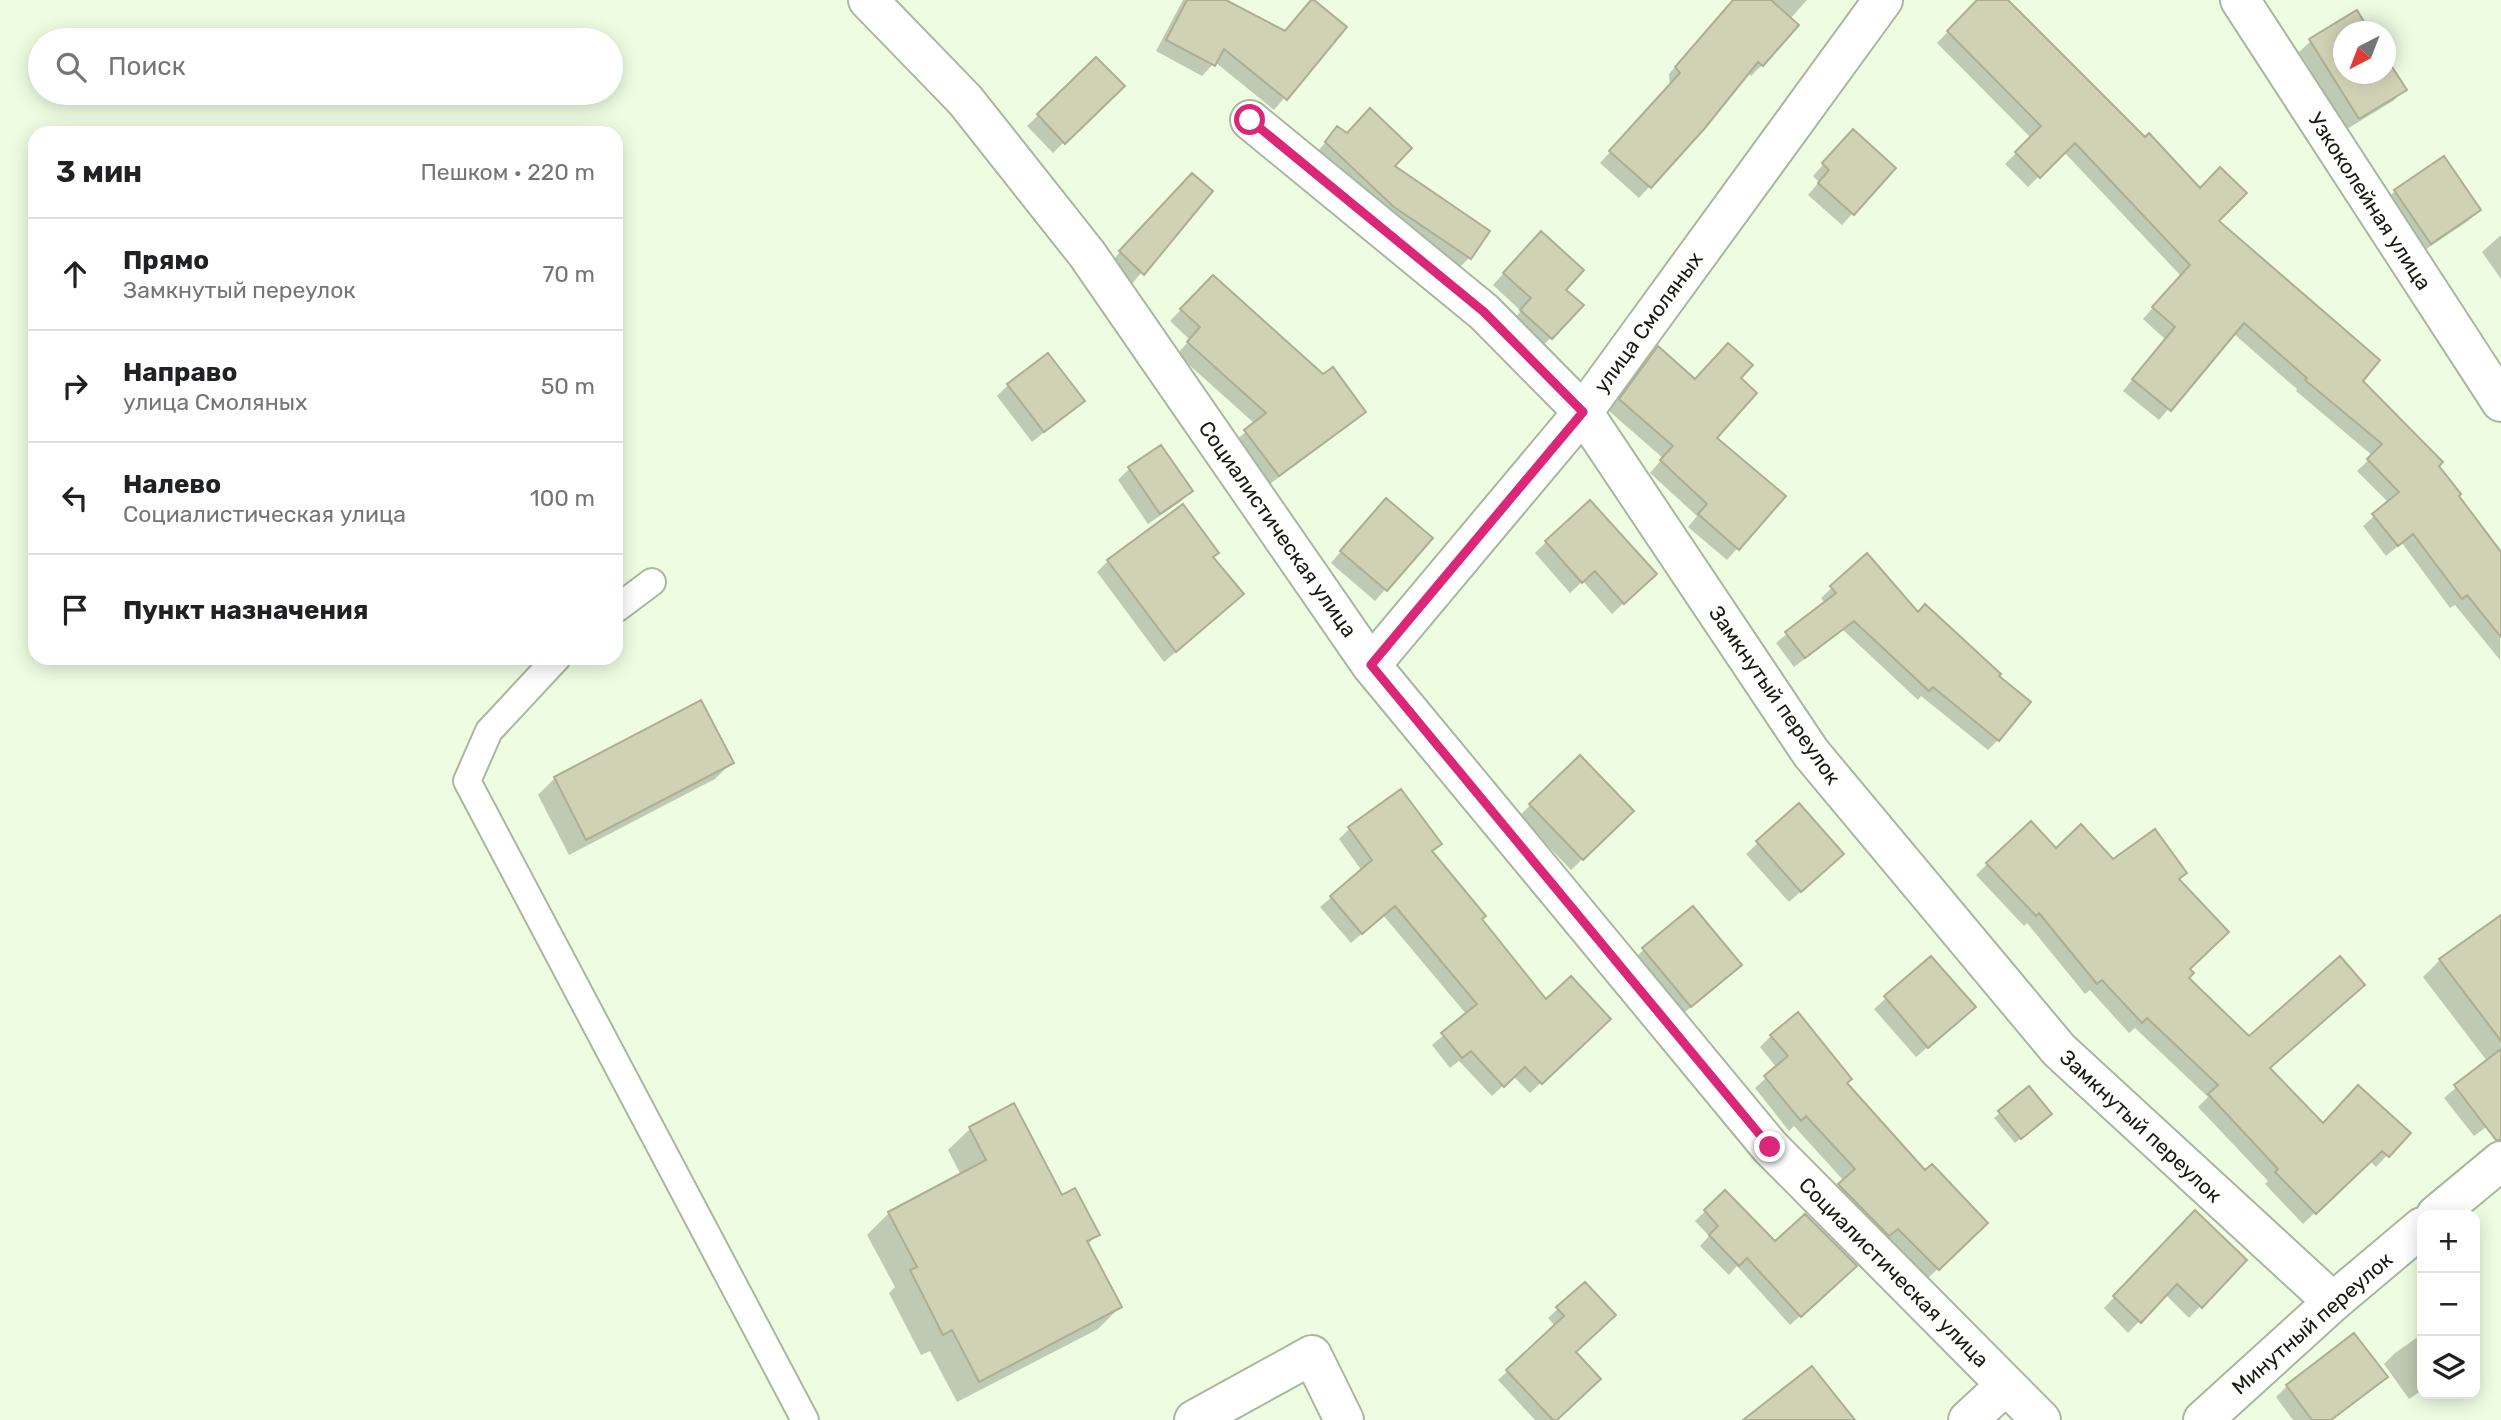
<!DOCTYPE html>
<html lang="ru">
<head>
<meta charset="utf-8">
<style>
	body { margin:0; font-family:Rubik,sans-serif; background:#f2f2f2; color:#202124 }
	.controls { position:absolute; right:21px; bottom:21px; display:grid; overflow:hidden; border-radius:14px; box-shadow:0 4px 18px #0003 }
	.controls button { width:63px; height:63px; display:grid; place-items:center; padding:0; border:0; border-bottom:2px solid #e0e0e0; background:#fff; color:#202124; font:35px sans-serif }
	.compass { position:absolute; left:2333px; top:21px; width:63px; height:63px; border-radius:50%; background:#fff; box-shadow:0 4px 18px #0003; rotate:222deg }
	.stop { position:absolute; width:21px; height:21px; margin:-16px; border:5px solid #db2777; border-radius:50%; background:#fff }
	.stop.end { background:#db2777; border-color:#fff; box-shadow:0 2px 7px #0008 }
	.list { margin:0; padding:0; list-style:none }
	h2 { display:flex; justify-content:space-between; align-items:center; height:91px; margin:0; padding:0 28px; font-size:30px }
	h2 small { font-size:23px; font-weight:400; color:#757577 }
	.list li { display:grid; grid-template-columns:46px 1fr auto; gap:21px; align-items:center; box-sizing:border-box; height:112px; padding:0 28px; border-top:2px solid #e0e0e0 }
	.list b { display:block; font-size:26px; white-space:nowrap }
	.list p { margin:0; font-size:23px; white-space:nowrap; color:#757577 }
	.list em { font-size:23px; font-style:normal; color:#757577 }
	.icon { flex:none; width:38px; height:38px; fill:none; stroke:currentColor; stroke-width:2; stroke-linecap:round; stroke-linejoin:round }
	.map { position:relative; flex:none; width:2501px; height:1420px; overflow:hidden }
	.search { position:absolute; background:#fff; box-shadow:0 4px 18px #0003; left:28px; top:28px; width:595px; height:77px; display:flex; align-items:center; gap:18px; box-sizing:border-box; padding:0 24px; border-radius:38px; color:#757577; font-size:26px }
	.panel { position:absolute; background:#fff; box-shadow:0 4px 18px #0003; left:28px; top:126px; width:595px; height:539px; border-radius:21px }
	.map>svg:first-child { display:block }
	.shadow { fill:#0003 }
	.building { fill:#d0d2b5; stroke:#adae92; stroke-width:2 }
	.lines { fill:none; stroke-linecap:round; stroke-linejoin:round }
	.lane-casing { stroke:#a9b79e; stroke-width:30 }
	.street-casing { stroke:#a9b79e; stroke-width:42 }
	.lane { stroke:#fff; stroke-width:26 }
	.street { stroke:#fff; stroke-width:38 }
	.route { stroke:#db2777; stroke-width:9 }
	.labels { text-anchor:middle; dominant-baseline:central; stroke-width:5; stroke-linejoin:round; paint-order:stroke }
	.street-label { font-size:21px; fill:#171c13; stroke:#fff }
</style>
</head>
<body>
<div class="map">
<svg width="2501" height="1420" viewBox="0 0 2501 1420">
	<rect width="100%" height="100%" fill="#eefde2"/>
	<!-- shadow -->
	<path class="shadow" d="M1183 0H1222L1284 32 1345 27 1274 110 1215 62 1202 76 1156 51Z
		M1734 0H1807L1790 19 1762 65 1751 76 1748 73 1704 127 1639 198 1600 163 1670 86 1669 74Z
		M1979 0H2005L2217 221 2437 466 2501 553 2500 660 2455 605 2450 608 2402 543 2386 556 2363 526 2389 503 2357 471 2373 456 2296 391 2297 389 2233 333 2159 420 2123 391 2165 339 2143 319 2181 276 2064 152 2028 187 2005 164 2031 138 1937 43Z
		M2344 32V74H2386L2404 90 2393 101 2347 129 2299 52 2311 41Z
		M1096 59 1122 86 1053 153 1027 126Z
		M1338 129 1487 232 1469 258 1458 269 1315 154Z
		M1842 143 1894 168 1842 225 1808 195 1819 182 1813 176Z
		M1181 186 1210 191 1131 285 1109 264Z
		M2395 191 2479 209 2468 221 2419 254 2384 202Z
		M2501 235V279L2482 252Z
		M1530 244 1564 290 1581 305 1540 349 1510 323 1521 311 1493 285Z
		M1213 277 1363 412 1352 423 1267 486 1234 442 1255 424 1177 354 1190 340 1170 321Z
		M1658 349 1695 381 1738 379 1715 438 1783 496 1727 560 1688 527 1697 516 1650 473 1663 458 1609 411 1647 360Z
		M1008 385 1083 401 1032 442 997 396Z
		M1161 447 1191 491 1180 502 1148 524 1118 480 1129 469Z
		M1375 511 1430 538 1375 601 1331 563Z
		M1546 542 1643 585 1612 614 1583 581 1570 593 1535 553Z
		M1866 556 1998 740 1988 750 1921 696 1918 700 1843 630 1794 667 1776 643 1825 603 1821 598Z
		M1212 557 1231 605 1164 662 1097 572 1108 561Z
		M700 702 732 762 715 779 569 855 538 795 555 778Z
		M1580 757 1632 811 1571 870 1519 816Z
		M1799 805 1830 865 1789 902 1746 854Z
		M1349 829 1439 844 1431 852 1480 919 1546 1001 1598 1029 1530 1093 1513 1076 1492 1096 1459 1061 1450 1068 1432 1045 1467 1015 1383 915 1351 943 1320 907 1362 871 1339 839Z
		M2056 850 2185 873 2177 881 2188 969 2186 978 2323 1125 2408 1133 2376 1167 2369 1160 2303 1224 2265 1184 2268 1181 2198 1107 2208 1097 2135 1028 2129 1033 2090 990 2085 994 2027 923 2024 926 1976 875 1987 864Z
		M2501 917V1116L2474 1136 2444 1098 2487 1061 2423 977 2440 960Z
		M1644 949 1728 976 1679 1017 1633 961Z
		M1886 998 1962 1018 1916 1057 1874 1009Z
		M1771 1036 1925 1172 1986 1223 1926 1280 1828 1197 1844 1181 1794 1126 1789 1131 1755 1088 1777 1068 1760 1047Z
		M2029 1088 2044 1119 2015 1143 1994 1118Z
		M1014 1106 1061 1197 1098 1234 1087 1245 1120 1307 1098 1329 957 1402 930 1351 921 1355 889 1293 895 1287 867 1235 889 1213 961 1175 948 1150 970 1129Z
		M1725 1192 1775 1244 1845 1275 1790 1325 1737 1266 1729 1275 1700 1246 1709 1236 1695 1221Z
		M2184 1224 2244 1260 2189 1318 2165 1294 2128 1333 2104 1308Z
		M1585 1284 1574 1353 1555 1420H1535L1498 1380 1555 1326 1548 1318Z
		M2422 1334V1390L2409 1399 2384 1364 2395 1353Z
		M2354 1335 2385 1377 2332 1420H2293L2276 1397 2287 1386Z"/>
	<!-- building -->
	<path class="building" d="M1187 0H1226L1285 31 1311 0H1314L1347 27 1287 100 1224 49 1215 66 1166 40Z
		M1733 0H1771L1799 25 1763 66 1758 62 1705 128 1651 188 1609 151 1680 73 1675 67Z
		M1977 0H2008L2145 137 2149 133 2200 188 2220 167 2247 193 2219 221 2380 360 2363 381 2443 462 2439 466 2461 494 2459 496 2501 552V637L2467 595 2462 599 2413 534 2398 546 2372 514 2399 492 2367 459 2382 444 2305 380 2307 378 2244 323 2171 411 2132 379 2175 327 2152 307 2190 265 2075 143 2040 178 2015 152 2041 126 1947 31Z
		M2357 10 2370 32H2343V74H2385V56L2407 90 2359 119 2309 39Z
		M1096 57 1125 86 1065 144 1037 114Z
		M1370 108 1412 148 1395 166 1490 231 1471 259 1394 207 1325 142 1337 126 1347 133Z
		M1853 129 1896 168 1854 215 1818 183 1829 170 1822 163Z
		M2444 156 2481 210 2431 244 2394 190Z
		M1192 173 1213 191 1144 275 1119 251Z
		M1541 231 1584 270 1566 290 1584 305 1552 339 1520 310 1531 298 1503 273Z
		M1213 275 1323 374 1333 367 1366 412 1279 476 1244 430 1266 413 1187 342 1200 327 1180 309Z
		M1728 343 1753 365 1741 378 1757 393 1717 438 1786 496 1739 550 1698 514 1707 504 1660 460 1673 446 1619 399 1658 346 1695 379Z
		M1048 353 1085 401 1044 432 1007 384Z
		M1161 445 1193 491 1160 514 1128 467Z
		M1386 498 1433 538 1387 591 1340 551Z
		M1590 500 1657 574 1624 604 1595 571 1582 583 1545 541Z
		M1183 504 1219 553 1213 557 1244 594 1176 652 1107 560Z
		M1867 553 1918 612 1925 604 2001 674 1999 676 2031 702 1999 741 1933 687 1929 691 1854 621 1805 658 1785 632 1836 593 1830 586Z
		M701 700 734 763 586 840 554 777Z
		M1580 755 1634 811 1583 860 1529 804Z
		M1401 789 1442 844 1432 851 1486 916 1482 919 1546 999 1571 976 1611 1019 1542 1084 1525 1067 1504 1087 1471 1051 1462 1058 1441 1033 1477 1004 1395 906 1362 934 1330 896 1372 860 1348 827Z
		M1799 803 1844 854 1801 892 1756 841Z
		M2031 821 2056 848 2081 824 2113 859 2155 829 2187 873 2179 879 2229 932 2190 969 2194 973 2189 978 2249 1036 2340 956 2365 985 2270 1068 2323 1123 2358 1085 2411 1133 2389 1157 2382 1151 2316 1214 2275 1172 2278 1169 2208 1094 2218 1085 2147 1018 2142 1023 2102 980 2097 984 2039 913 2036 916 1986 863Z
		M1693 906 1742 965 1691 1007 1642 948Z
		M2501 915V1041L2439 959Z
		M1931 956 1976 1007 1928 1048 1884 996Z
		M1798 1012 1852 1079 1847 1083 1925 1170 1932 1164 1988 1223 1939 1270 1898 1229 1889 1236 1838 1184 1855 1169 1806 1116 1801 1121 1764 1076 1788 1056 1770 1035Z
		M2501 1049V1140H2496L2454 1085Z
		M2029 1086 2052 1114 2021 1139 1998 1111Z
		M1014 1103 1062 1195 1075 1188 1100 1235 1087 1241 1122 1307 979 1382 952 1330 943 1335 910 1270 917 1267 888 1212 986 1160 969 1127Z
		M1725 1190 1775 1241 1805 1214 1857 1266 1801 1317 1747 1258 1739 1266 1709 1235 1718 1226 1704 1210Z
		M2195 1210 2247 1260 2202 1308 2177 1284 2141 1323 2113 1296Z
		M1585 1282 1616 1315 1576 1352 1601 1379 1557 1420H1553L1506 1370 1564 1316 1556 1307Z
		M2354 1333 2388 1377 2331 1420H2312L2286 1385Z
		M1812 1366 1855 1420H1743Z"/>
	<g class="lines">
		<defs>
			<path id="lane" d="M616 609 652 582
				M557 658 489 731 467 781 805 1420"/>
			<path id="street" d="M868 0 965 100 1087 254 1371 665 1770 1147 2041 1420
				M2240 0 2501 402
				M1250 120 1484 312 1583 412 1811 753 2059 1050 2333 1302
				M1371 665 1583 412 1883 0
				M2436 1215 2501 1161
				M1194 1420 1312 1355 1344 1420
				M1968 1420 2006 1385
				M2203 1420 2333 1302 2422 1227"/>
		</defs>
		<!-- lane casing -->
		<use href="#lane" class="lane-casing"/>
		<!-- street casing -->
		<use href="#street" class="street-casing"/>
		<!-- lane -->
		<use href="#lane" class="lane"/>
		<!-- street -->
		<use href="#street" class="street"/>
	</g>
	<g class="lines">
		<!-- route -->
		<path class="route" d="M1250 120 1484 312 1583 412 1371 665 1770 1147"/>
	</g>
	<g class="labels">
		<!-- street labels -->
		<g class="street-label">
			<text transform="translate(2370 201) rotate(57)">Узкоколейная улица</text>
			<text transform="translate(1648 322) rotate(-54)">улица Смоляных</text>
			<text transform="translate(1278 529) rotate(55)">Социалистическая улица</text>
			<text transform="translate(1775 695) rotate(55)">Замкнутый переулок</text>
			<text transform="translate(2141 1126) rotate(43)">Замкнутый переулок</text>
			<text transform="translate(1894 1272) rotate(45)">Социалистическая улица</text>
			<text transform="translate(2312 1323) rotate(-41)">Минутный переулок</text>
		</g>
	</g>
</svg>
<div class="controls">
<button>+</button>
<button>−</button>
<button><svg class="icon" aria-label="layers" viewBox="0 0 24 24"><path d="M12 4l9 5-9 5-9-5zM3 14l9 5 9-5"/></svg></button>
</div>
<svg class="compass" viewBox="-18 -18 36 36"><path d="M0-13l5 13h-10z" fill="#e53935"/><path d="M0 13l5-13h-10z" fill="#757577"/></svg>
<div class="stop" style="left:1250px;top:120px"></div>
<div class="stop end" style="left:1770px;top:1147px"></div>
<div class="search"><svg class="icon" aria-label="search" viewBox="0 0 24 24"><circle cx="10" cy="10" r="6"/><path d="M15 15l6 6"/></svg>Поиск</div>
<section class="panel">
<h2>3 мин<small>Пешком · 220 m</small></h2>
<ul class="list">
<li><svg class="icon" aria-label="ahead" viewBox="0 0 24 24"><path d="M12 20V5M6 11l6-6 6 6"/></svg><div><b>Прямо</b><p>Замкнутый переулок</p></div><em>70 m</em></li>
<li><svg class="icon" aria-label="right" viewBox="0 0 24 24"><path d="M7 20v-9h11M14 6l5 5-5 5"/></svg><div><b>Направо</b><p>улица Смоляных</p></div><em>50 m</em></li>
<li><svg class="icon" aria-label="left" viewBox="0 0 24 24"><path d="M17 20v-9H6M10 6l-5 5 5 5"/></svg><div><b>Налево</b><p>Социалистическая улица</p></div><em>100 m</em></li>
<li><svg class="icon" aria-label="arrive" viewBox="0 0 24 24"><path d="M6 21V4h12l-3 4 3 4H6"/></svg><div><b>Пункт назначения</b></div></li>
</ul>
</section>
</div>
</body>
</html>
